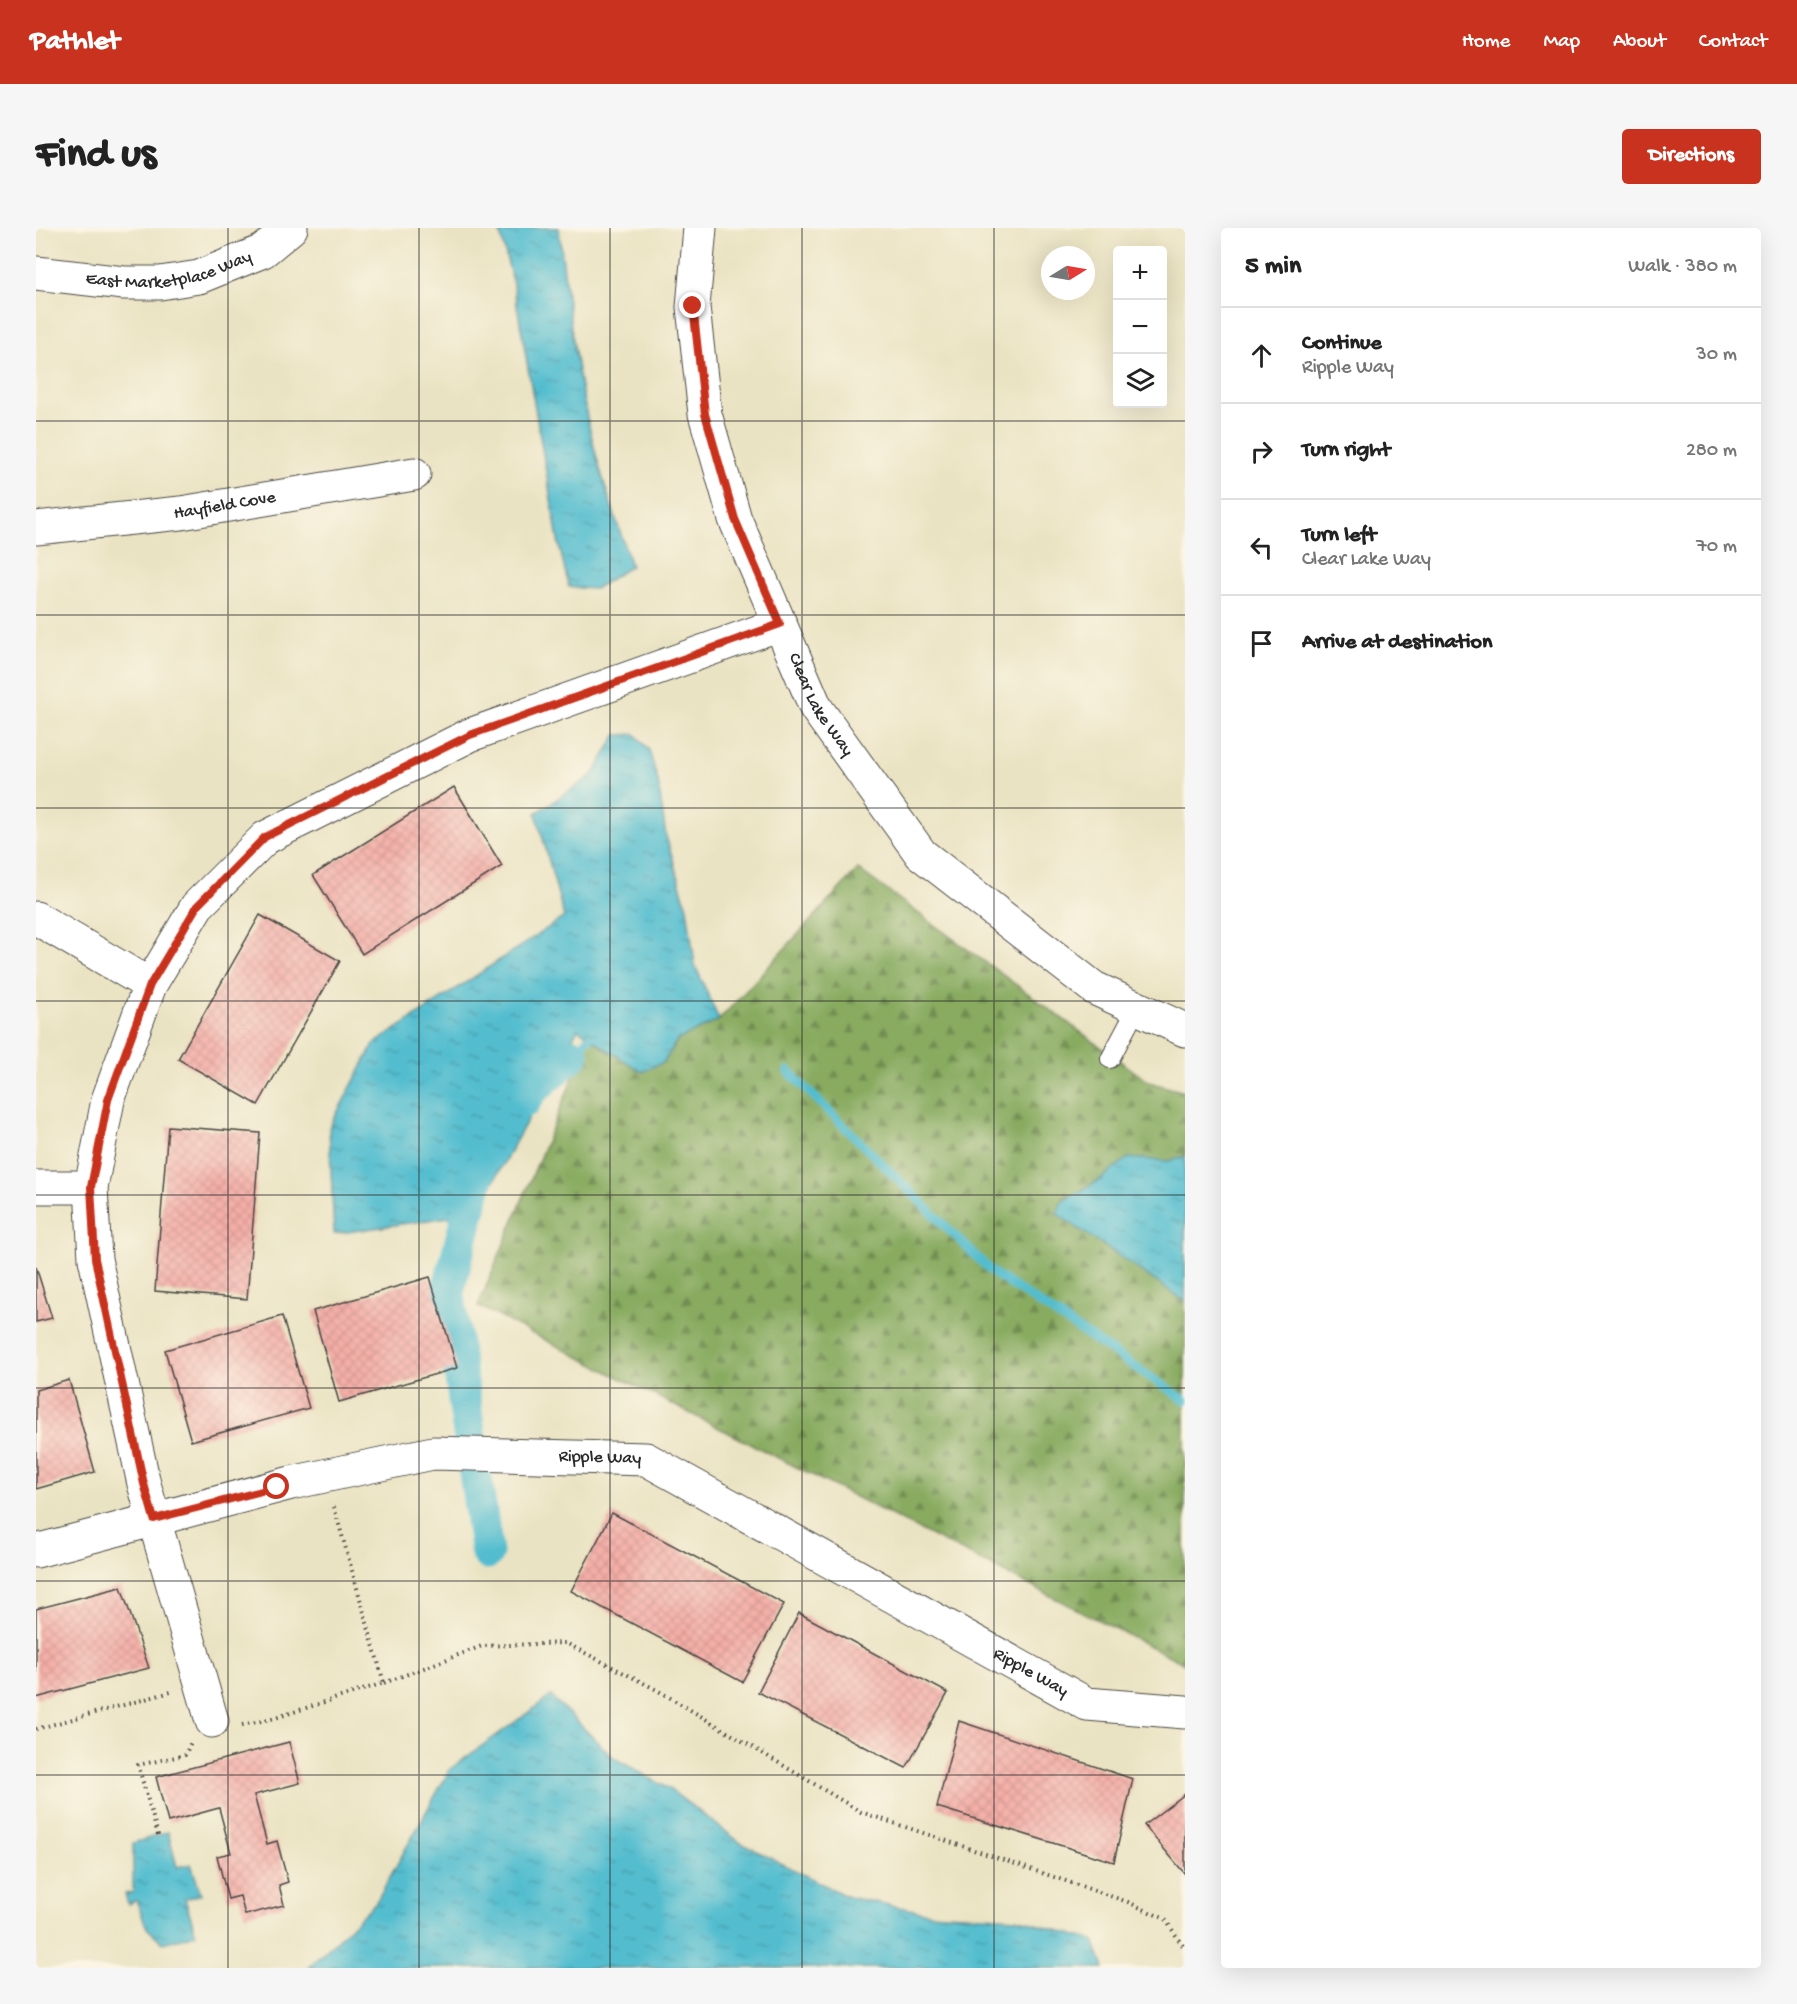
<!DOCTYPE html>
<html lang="en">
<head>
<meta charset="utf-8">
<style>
	body { margin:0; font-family:"Gochi Hand",sans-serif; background:#f6f6f6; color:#222 }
	.controls { position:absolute; right:18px; top:18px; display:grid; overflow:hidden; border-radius:6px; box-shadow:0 6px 24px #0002 }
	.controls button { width:54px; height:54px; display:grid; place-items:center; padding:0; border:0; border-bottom:2px solid #e0e0e0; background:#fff; color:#222; font:30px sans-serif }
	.compass { position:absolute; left:1005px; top:18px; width:54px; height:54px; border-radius:50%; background:#fff; box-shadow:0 6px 24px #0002; rotate:79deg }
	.stop { position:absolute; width:18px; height:18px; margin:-14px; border:4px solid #c8321e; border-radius:50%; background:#fff }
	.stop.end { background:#c8321e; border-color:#fff; box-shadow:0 2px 6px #0008 }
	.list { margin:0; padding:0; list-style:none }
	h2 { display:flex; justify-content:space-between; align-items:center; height:78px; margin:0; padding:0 24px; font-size:26px }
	h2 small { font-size:20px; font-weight:400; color:#767676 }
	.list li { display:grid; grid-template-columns:39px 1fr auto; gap:18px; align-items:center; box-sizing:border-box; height:96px; padding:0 24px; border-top:2px solid #e0e0e0 }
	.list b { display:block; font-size:22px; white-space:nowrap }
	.list p { margin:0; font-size:20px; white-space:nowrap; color:#767676 }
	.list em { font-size:20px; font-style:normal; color:#767676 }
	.icon { flex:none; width:33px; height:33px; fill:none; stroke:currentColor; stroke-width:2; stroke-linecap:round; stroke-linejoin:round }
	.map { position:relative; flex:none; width:1149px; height:1740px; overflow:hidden; border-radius:6px }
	header { display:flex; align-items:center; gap:36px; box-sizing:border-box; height:84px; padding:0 30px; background:#c8321e; color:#fff }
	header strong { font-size:28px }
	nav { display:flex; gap:33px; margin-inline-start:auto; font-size:21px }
	.intro { display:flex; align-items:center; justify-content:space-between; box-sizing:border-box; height:144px; padding:0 36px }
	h1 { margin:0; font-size:42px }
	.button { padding:15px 27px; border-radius:6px; background:#c8321e; color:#fff; font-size:21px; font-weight:700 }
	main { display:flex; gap:36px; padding:0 36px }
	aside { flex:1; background:#fff; border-radius:6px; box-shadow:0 6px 24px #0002 }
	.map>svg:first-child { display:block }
	.forest { fill:url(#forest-firs); stroke:#5a6b46; stroke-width:1.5 }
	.water { fill:url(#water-ripples); stroke:#3e747d; stroke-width:1.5 }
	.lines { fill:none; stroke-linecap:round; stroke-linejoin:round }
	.stream { stroke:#52bdcf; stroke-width:9 }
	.canal { stroke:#52bdcf; stroke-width:33 }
	.building { fill:url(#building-cross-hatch) }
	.service-casing { stroke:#484742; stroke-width:20 }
	.minor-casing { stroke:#484742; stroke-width:35 }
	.path { stroke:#484742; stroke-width:4; stroke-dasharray:1.5 4.5; stroke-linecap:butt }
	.service { stroke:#fff; stroke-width:18 }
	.minor { stroke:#fff; stroke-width:33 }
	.route { stroke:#c8321e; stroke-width:8 }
	.grid { fill:none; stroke:#2b2b2b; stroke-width:1.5; stroke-opacity:0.55 }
	.labels { text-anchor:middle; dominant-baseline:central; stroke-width:6; stroke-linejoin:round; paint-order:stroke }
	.street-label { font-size:18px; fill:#2b2b2b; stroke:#fcf5e5 }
</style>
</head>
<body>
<header>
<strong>Pathlet</strong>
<nav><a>Home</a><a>Map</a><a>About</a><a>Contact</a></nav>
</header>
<div class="intro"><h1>Find us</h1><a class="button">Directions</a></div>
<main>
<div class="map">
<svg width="1149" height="1740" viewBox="0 0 1149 1740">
	<defs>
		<pattern id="forest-firs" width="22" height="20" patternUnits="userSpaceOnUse" patternTransform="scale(1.5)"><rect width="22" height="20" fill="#88ab60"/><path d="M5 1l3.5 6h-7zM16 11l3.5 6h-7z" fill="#6f8b4f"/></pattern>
		<pattern id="water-ripples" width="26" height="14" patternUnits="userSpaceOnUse" patternTransform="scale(1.5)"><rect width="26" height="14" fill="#52bdcf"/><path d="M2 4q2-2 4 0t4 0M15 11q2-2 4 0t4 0" fill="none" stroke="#449aa8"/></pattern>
		<pattern id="building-cross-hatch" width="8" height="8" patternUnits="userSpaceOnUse" patternTransform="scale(1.5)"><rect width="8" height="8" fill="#f4aea7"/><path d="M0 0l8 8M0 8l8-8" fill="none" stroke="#d19690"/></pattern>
	</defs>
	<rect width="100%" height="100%" fill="#fcf5e5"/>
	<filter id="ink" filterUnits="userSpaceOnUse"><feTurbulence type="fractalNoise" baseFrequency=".0167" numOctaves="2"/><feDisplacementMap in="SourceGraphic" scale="12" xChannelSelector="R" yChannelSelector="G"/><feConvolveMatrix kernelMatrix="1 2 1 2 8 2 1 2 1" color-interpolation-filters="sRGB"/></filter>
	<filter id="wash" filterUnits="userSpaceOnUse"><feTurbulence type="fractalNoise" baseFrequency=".008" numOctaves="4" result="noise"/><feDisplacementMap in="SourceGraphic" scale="24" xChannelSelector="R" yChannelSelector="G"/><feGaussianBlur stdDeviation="1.35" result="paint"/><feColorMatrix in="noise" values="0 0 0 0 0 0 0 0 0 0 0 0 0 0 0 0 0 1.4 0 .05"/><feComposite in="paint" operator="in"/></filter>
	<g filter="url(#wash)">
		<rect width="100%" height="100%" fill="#eae3c3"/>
		<!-- forest -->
		<path class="forest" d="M822 641 1113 854 1149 864V1436L442 1078 554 809 575 825 628 834 641 812 683 792Z"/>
		<!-- water -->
		<path class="water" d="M463 0H523C531 73 540 147 558 219 568 259 583 298 595 338L559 361 533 359 523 317 478 60Z
			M599 506 613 522 622 553 630 608 651 680 659 737 683 792 641 812 628 834 606 844 575 824 542 801 440 985 298 1006 293 900 338 816 528 689 500 585 558 546 580 507Z
			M1149 928V1073L1021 986 1026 973 1062 953 1092 930 1133 933Z
			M515 1468 577 1529 633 1561 705 1615 812 1669 893 1685 981 1690 1058 1713 1068 1740H272L340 1674 414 1541Z
			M132 1604 141 1639 155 1636 165 1666 149 1671 160 1706 127 1715 111 1700 100 1672 92 1676 89 1666 97 1665V1615Z"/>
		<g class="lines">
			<!-- stream -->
			<path class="stream" d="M537 827 554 809
				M752 843 957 1045 1149 1172"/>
			<!-- canal -->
			<path class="canal" d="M489 873 496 862 537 827
				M443 944 412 1063 451 1325"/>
		</g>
		<g id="blocks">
			<!-- building -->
			<path class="building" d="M418 559 466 638 326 726 277 647Z
				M224 687 304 733 222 877 142 831Z
				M132 898 224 905 211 1071 119 1063Z
				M0 1039 16 1090 0 1094Z
				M394 1049 421 1140 303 1174 277 1083Z
				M246 1088 273 1180 155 1213 129 1122Z
				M33 1152 59 1244 0 1261V1162Z
				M576 1285 748 1376 706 1454 535 1363Z
				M85 1359 113 1440 0 1470V1381Z
				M763 1385 912 1465 870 1540 722 1464Z
				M923 1493 1097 1551 1078 1634 901 1579Z
				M253 1514 264 1555 218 1567 231 1616 241 1613 252 1654 243 1657 248 1677 209 1687 204 1668 192 1671 181 1628 195 1625 183 1580 132 1594 120 1549Z
				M1149 1566V1646L1108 1597Z"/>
		</g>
	</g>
	<g filter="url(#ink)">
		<use href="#blocks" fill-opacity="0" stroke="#484742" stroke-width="1.5"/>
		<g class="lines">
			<defs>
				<path id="service" d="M1074 831 1101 780"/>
				<g id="minor">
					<path id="s1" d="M664 0 657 79 669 186 699 291 780 480 885 626 1058 760 1149 802"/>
					<path id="s2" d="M0 45 88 55H124L163 49 227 23 255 0"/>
					<path id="s3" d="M0 300 145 285 378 246"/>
					<path d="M0 690 114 757"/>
					<path d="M0 959H55"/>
					<path id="s4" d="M0 1323 255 1255 397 1225 610 1231 1051 1476 1149 1484"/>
					<path d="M176 1493 108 1256 59 1031 55 959 72 872 114 757 161 678 229 610 434 507 744 396"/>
				</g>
			</defs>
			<!-- service casing -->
			<use href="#service" class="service-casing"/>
			<!-- minor casing -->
			<use href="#minor" class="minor-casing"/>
			<!-- path -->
			<path class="path" d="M348 1455 446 1418 530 1415 621 1462 825 1584 1092 1674 1129 1691 1149 1721
				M206 1497 239 1490 348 1455 298 1279
				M0 1501 135 1464
				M122 1607 102 1537 149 1527 155 1514"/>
			<!-- service -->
			<use href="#service" class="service"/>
			<!-- minor -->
			<use href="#minor" class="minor"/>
		</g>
	</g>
	<g class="lines" filter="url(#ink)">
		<!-- route -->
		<path class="route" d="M241 1259 118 1291 108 1256 59 1031 55 959 72 872 114 757 161 678 229 609 434 507 744 396 699 291 669 186 657 78"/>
	</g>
	<!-- grid -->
	<path class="grid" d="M192 0V1740M383 0V1740M574 0V1740M766 0V1740M958 0V1740M0 193H1149M0 387H1149M0 580H1149M0 773H1149M0 967H1149M0 1160H1149M0 1353H1149M0 1547H1149"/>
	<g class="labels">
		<!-- street labels -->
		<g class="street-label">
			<text stroke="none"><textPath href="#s2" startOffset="135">East Marketplace Way</textPath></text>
			<text stroke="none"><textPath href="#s3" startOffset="190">Hayfield Cove</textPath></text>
			<text stroke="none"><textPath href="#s1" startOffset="501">Clear Lake Way</textPath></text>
			<text stroke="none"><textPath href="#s4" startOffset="576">Ripple Way</textPath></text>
			<text stroke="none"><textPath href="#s4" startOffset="1062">Ripple Way</textPath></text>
		</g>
	</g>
</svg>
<div class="controls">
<button>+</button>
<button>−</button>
<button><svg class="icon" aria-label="layers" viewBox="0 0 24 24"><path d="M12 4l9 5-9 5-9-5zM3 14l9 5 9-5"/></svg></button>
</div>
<svg class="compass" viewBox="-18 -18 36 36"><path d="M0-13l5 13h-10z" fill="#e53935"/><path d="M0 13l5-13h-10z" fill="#767676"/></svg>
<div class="stop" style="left:241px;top:1259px"></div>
<div class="stop end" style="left:657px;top:78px"></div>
</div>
<aside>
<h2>5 min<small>Walk · 380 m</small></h2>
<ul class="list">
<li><svg class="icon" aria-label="ahead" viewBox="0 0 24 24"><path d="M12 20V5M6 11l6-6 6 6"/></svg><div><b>Continue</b><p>Ripple Way</p></div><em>30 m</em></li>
<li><svg class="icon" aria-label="right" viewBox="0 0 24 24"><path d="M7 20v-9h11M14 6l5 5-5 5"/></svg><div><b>Turn right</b></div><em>280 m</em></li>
<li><svg class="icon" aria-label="left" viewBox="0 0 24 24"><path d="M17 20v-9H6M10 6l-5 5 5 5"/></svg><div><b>Turn left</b><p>Clear Lake Way</p></div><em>70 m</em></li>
<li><svg class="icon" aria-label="arrive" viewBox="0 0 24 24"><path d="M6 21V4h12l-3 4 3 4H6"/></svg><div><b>Arrive at destination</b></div></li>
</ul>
</aside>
</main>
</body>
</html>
